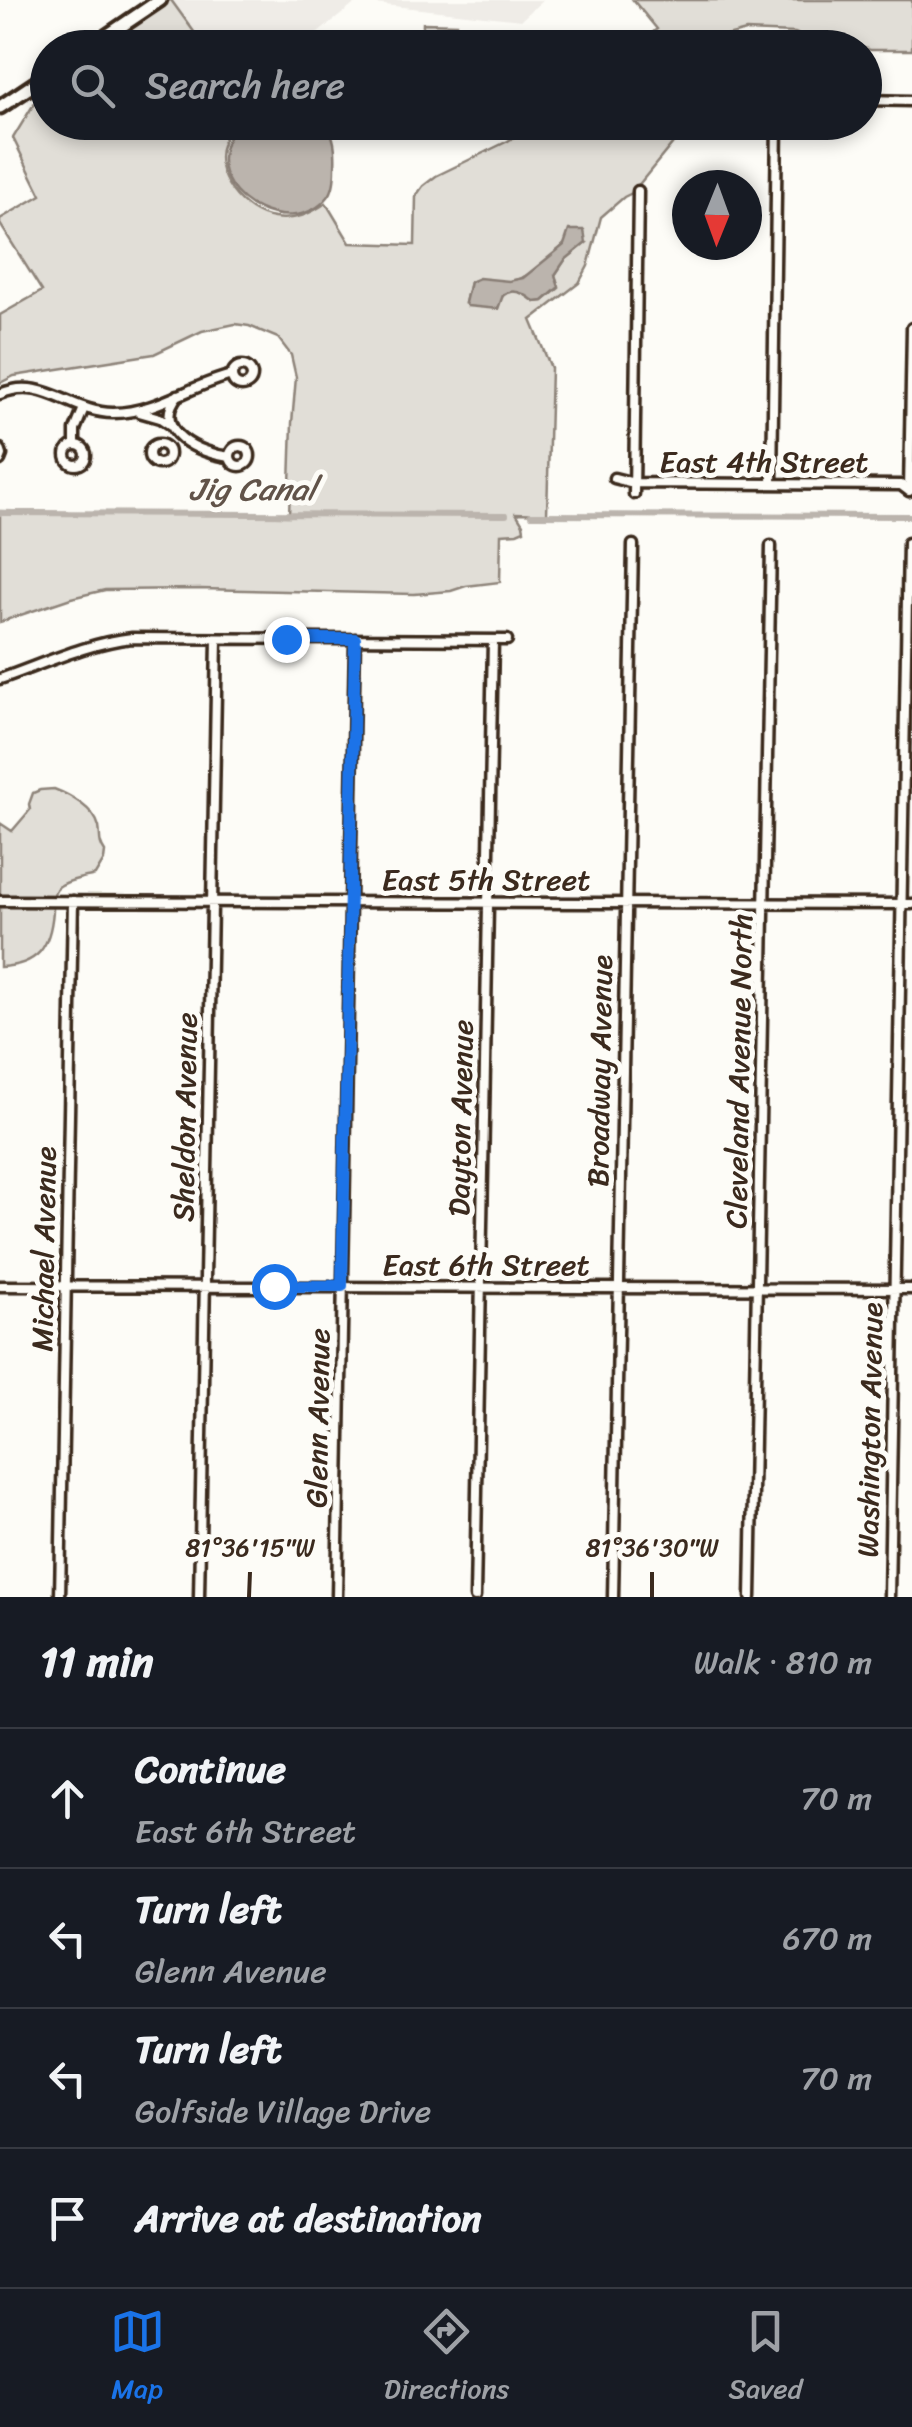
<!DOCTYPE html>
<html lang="en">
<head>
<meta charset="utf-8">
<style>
	body { margin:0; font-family:Sriracha,sans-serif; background:#20242c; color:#f1f3f6 }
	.compass { position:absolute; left:672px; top:170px; width:90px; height:90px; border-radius:50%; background:#171b24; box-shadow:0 5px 15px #0003; rotate:181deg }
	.stop { position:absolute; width:30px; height:30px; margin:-22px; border:8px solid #1a73e8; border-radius:50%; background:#fff }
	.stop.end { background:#1a73e8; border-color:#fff; box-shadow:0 2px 10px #0008 }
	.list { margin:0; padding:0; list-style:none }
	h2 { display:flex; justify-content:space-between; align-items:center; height:130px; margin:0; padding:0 40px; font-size:42px }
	h2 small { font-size:32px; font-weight:400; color:#9ea1a6 }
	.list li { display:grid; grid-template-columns:65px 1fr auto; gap:30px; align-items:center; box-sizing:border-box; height:140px; padding:0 40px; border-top:2px solid #363941 }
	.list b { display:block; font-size:38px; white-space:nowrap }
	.list p { margin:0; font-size:32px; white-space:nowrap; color:#9ea1a6 }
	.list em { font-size:32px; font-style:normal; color:#9ea1a6 }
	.icon { flex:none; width:55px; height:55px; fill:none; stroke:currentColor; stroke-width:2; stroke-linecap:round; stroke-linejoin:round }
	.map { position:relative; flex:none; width:912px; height:1597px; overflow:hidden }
	.search { position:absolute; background:#171b24; box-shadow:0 5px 15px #0003; left:30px; right:30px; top:30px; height:110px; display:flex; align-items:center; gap:25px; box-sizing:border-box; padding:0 35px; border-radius:55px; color:#9ea1a6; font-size:38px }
	.sheet { height:690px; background:#171b24 }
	nav { display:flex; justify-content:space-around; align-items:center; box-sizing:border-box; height:140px; border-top:2px solid #363941; background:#171b24; font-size:28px; color:#9ea1a6 }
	nav a { display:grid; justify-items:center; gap:5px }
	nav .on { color:#1a73e8 }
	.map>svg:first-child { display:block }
	.built { fill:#efece7 }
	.green { fill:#e1ded7; stroke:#8e847a; stroke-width:2.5; fill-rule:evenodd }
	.water { fill:#bbb4ad; stroke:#887d74; stroke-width:2.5 }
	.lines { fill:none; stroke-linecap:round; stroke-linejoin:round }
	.canal { stroke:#bbb4ad; stroke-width:6 }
	.minor-casing { stroke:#3b2a1e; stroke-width:15 }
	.secondary-casing { stroke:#3b2a1e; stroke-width:19 }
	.minor { stroke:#fdfcf7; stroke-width:8 }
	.secondary { stroke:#fdfcf7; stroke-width:11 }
	.route { stroke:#1a73e8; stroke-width:12 }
	.ticks { fill:none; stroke:#3b2a1e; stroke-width:4 }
	.labels { text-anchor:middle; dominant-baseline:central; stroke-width:10; stroke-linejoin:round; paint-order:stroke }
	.street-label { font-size:30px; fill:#3b2a1e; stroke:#fdfcf7 }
	.water-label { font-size:32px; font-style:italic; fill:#615349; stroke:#fdfcf7 }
	.ticks-label { font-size:25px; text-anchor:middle; fill:#3b2a1e; stroke:#fdfcf7; stroke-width:10; stroke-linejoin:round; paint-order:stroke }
</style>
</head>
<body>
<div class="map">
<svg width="912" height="1597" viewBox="0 0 912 1597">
	<rect width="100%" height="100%" fill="#fdfcf7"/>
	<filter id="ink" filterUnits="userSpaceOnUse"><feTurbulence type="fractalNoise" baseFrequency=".01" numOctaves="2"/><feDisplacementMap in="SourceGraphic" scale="20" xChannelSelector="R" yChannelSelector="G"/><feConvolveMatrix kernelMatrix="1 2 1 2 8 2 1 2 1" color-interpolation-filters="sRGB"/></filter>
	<g filter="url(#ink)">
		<!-- built -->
		<path class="built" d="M171 0H543L521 20 357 2 299 48 205 47Z"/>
		<!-- green -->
		<path class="green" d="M166 0H171L205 47 95 48Z
			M633 0H912V50H870L864 48 821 45 795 33 746 31 723 37 715 47H635L657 29Z
			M423 23 457 24V47H422Z
			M47 93 48 122 236 123C231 129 225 135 223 142 210 174 243 214 274 218 295 221 310 214 326 203L350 243 415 245 416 196 423 186 436 176 508 141 535 123H698L673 143 632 193 624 197 601 217 588 266 579 283 531 320 551 368 547 514 516 513 523 524 524 530 517 533 501 534 500 582 466 586 451 591 414 594 200 589 105 590 71 598 0 622V511L289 516 292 423 296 377 291 355 278 338 249 326 235 324 202 331 154 354 14 376 0 383V315L42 291 0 224V219L41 195 13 138 35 102ZM567 241 586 243 565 260 555 275 559 288 543 301 535 302C524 293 512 285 501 298L465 303 470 282C482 277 491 282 503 282 527 282 552 258 567 241Z
			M54 789C70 795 95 809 99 827 101 838 98 842 105 852L104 860 95 875C84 878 66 880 57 888 52 894 53 902 53 911 50 948 38 965 0 967V823L12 831 30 810 29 804 33 793 40 790Z"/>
		<!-- water -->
		<path class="water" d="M239 123H325C335 136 336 150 335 167 335 176 334 190 328 197 293 240 213 201 224 150 226 139 233 131 239 123Z
			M569 230H584L586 243 565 260 555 275 559 287 543 301 535 302C526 294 514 287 503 295L498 309 467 306 465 303 470 282 479 278 509 281 523 278 564 245Z"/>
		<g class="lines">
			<!-- canal -->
			<path class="canal" d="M0 513 506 515
				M531 515 912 516"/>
			<defs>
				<path id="minor" d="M864 100 912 101
					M232 376a10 10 0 1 1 20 0a10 10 0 1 1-20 0Z
					M0 394C43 375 71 413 113 413 155 413 191 385 232 375
					M178 395C149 431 200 454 230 457
					M139 412 160 418 172 426
					M149 454a10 10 0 1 1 20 0a10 10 0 1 1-20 0Z
					M66 455a10 10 0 1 1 20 0a10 10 0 1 1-20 0Z
					M75 445V430L84 408
					M230 456a10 10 0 1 1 20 0a10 10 0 1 1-20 0Z
					M0 449 2 455 0 460
					M614 478 634 483 901 485 909 491 912 489
					M772 484 777 122
					M909 491 912 328
					M634 494 638 191
					M0 679C43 664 87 643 132 638L507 640
					M0 901 912 904
					M0 1286 912 1289
					M60 1597 73 901
					M199 1597 217 639
					M337 1597 355 639
					M475 1597 493 640
					M613 1597 633 545
					M751 1597 771 546
					M889 1597 908 543"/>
				<path id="secondary" d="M89 48 160 0
					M0 107 48 75"/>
			</defs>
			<!-- minor casing -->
			<use href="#minor" class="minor-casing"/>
			<!-- secondary casing -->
			<use href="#secondary" class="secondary-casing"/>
			<!-- minor -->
			<use href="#minor" class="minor"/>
			<!-- secondary -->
			<use href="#secondary" class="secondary"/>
		</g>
	</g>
	<g class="lines" filter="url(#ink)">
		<!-- route -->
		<path class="route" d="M274 1286H342L355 639H286"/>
	</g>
	<!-- ticks -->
	<path class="ticks" d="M249 1597 250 1572M652 1597V1572"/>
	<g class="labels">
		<!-- street labels -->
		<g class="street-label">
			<text x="764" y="462">East 4th Street</text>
			<text x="486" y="880">East 5th Street</text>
			<text transform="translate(600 1071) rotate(-89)">Broadway Avenue</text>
			<text transform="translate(739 1071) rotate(-89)">Cleveland Avenue North</text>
			<text transform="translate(185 1117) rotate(-89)">Sheldon Avenue</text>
			<text transform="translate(461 1118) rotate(-89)">Dayton Avenue</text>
			<text transform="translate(44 1249) rotate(-89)">Michael Avenue</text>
			<text x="486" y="1265">East 6th Street</text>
			<text transform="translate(318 1418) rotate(-89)">Glenn Avenue</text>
			<text transform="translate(870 1430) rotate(-89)">Washington Avenue</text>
		</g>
		<!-- water labels -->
		<g class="water-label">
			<text x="253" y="489">Jig Canal</text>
		</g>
	</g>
	<g class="ticks-label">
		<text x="250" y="1556">81°36'15"W</text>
		<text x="652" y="1556">81°36'30"W</text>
	</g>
</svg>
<svg class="compass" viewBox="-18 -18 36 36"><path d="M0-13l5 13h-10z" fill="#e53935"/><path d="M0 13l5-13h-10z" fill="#9ea1a6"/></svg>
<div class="stop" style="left:274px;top:1286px"></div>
<div class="stop end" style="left:286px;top:639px"></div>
<div class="search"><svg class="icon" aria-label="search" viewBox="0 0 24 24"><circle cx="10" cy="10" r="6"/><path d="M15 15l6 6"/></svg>Search here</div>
</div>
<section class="sheet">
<h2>11 min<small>Walk · 810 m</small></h2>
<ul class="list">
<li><svg class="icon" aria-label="ahead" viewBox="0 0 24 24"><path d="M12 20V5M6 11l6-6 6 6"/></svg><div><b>Continue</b><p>East 6th Street</p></div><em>70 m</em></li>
<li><svg class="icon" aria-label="left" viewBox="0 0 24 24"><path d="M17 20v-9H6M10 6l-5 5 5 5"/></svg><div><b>Turn left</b><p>Glenn Avenue</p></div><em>670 m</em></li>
<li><svg class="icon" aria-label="left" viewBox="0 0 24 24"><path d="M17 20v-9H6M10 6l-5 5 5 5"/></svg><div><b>Turn left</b><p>Golfside Village Drive</p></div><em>70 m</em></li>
<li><svg class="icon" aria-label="arrive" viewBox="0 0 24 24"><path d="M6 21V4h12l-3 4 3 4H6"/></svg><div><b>Arrive at destination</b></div></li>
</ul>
</section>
<nav>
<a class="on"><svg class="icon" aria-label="map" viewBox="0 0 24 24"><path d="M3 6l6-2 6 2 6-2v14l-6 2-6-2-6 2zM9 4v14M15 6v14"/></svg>Map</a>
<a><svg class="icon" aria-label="directions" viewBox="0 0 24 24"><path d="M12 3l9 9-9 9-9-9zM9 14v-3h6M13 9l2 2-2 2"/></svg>Directions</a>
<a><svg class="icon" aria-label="saved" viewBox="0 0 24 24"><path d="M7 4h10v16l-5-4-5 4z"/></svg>Saved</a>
</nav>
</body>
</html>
